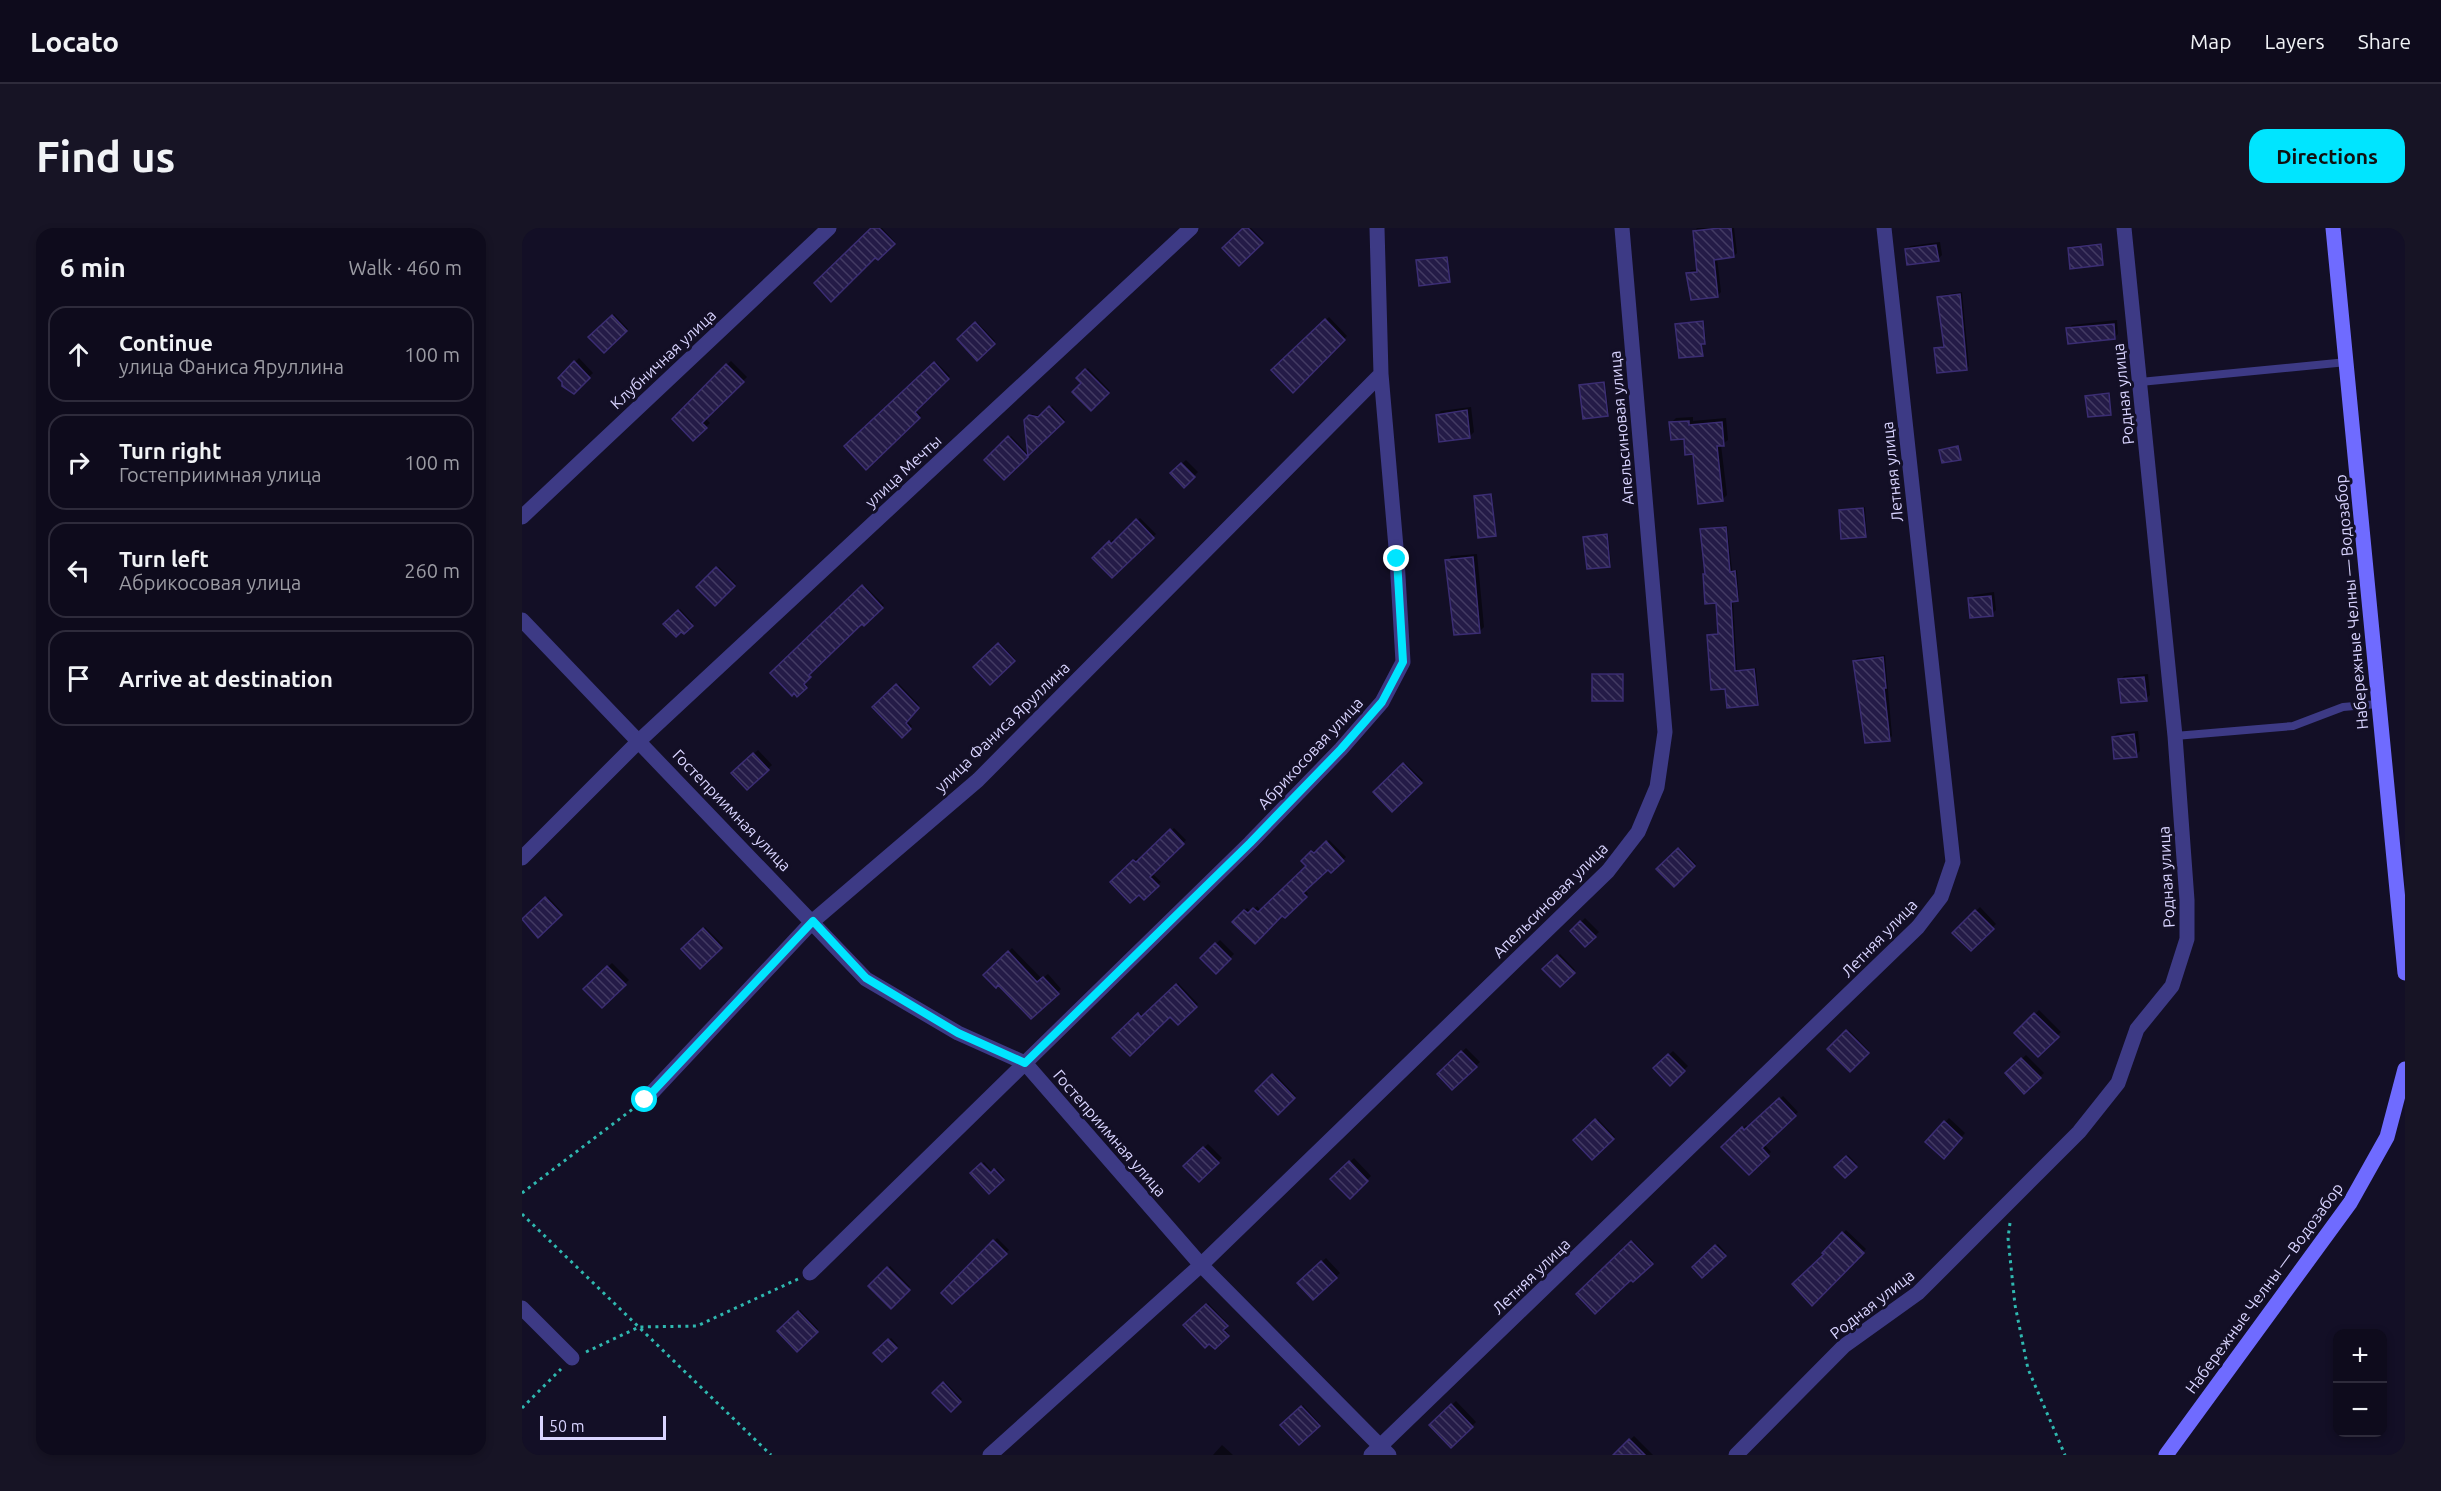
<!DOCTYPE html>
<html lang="en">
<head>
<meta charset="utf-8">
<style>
	body { margin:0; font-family:Ubuntu,sans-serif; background:#171425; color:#f1f3f6 }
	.controls { position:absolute; right:18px; bottom:18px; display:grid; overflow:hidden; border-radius:12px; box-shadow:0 3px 9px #0003 }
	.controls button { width:54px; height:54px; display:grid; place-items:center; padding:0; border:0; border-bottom:2px solid #2e2b3b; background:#0e0b1c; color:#f1f3f6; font:30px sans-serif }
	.scale { position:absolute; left:18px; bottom:15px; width:126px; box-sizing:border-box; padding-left:6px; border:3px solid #d9d4ff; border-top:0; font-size:16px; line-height:21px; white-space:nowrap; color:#d9d4ff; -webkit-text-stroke:4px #130f26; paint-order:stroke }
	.stop { position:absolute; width:18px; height:18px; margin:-14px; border:4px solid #00e5ff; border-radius:50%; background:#fff }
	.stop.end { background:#00e5ff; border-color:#fff; box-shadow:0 2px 6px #0008 }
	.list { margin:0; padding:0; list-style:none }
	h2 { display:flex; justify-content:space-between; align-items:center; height:78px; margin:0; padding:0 24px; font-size:26px }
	h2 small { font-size:20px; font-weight:400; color:#9b9ba3 }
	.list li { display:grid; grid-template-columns:39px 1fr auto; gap:18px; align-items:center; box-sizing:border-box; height:96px; margin:0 12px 12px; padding:0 12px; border:2px solid #2e2b3b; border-radius:18px }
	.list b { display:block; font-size:22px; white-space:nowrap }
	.list p { margin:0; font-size:20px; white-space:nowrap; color:#9b9ba3 }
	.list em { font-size:20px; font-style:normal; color:#9b9ba3 }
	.icon { flex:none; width:33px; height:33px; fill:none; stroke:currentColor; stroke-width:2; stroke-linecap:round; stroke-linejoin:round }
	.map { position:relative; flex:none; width:1883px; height:1227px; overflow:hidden; border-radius:18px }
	header { display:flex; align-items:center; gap:36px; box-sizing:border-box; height:84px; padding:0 30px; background:#0e0b1c; border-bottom:2px solid #2e2b3b }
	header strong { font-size:28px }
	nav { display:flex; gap:33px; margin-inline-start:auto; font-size:21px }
	.intro { display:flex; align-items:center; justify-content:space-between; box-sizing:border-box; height:144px; padding:0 36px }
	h1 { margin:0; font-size:42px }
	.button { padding:15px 27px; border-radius:18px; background:#00e5ff; color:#111; font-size:21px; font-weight:700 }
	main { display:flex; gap:36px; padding:0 36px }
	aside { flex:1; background:#0e0b1c; border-radius:18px; box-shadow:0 3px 9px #0003 }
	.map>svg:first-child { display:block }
	.shadow { fill:#0007 }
	.building { fill:url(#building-back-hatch); stroke:#3b2d73; stroke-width:1.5 }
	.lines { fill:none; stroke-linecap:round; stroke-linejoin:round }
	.path { stroke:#2fb8b0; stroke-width:3; stroke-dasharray:3 4.5; stroke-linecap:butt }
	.service { stroke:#3d3a85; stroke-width:8 }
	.minor { stroke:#3d3a85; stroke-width:15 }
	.secondary { stroke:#6f6bff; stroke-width:15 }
	.route { stroke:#00e5ff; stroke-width:8 }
	.labels { text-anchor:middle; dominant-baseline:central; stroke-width:6; stroke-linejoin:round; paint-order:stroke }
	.street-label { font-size:16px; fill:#d9d4ff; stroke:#130f26 }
</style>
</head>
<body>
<header>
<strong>Locato</strong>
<nav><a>Map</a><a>Layers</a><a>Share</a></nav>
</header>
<div class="intro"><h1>Find us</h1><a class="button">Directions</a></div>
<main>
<aside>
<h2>6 min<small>Walk · 460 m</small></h2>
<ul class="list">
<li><svg class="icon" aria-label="ahead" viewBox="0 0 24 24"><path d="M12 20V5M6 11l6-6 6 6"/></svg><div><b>Continue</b><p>улица Фаниса Яруллина</p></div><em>100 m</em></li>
<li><svg class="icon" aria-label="right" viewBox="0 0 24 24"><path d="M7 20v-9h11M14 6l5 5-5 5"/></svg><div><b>Turn right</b><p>Гостеприимная улица</p></div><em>100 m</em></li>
<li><svg class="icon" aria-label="left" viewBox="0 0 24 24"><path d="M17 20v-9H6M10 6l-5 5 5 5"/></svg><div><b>Turn left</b><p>Абрикосовая улица</p></div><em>260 m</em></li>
<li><svg class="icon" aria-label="arrive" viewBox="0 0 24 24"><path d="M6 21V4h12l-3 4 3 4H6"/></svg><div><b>Arrive at destination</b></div></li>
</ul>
</aside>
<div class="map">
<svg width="1883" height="1227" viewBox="0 0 1883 1227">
	<defs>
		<pattern id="building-back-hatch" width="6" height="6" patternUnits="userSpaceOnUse" patternTransform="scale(1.5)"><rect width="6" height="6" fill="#241b47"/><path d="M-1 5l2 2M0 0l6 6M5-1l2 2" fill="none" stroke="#433b63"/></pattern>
	</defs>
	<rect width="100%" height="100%" fill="#130f26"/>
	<!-- shadow -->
	<path class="shadow" d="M351 0H360L373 14 356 30 353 27Z
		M723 0H729L741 12 717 36Z
		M1175 0H1212L1215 25 1212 28 1195 30 1199 64 1196 67 1166 46 1169 42H1176L1172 4Z
		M1418 14 1420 27 1416 31 1384 22 1388 18Z
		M1580 15V36L1547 20 1549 18Z
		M926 28 927 53 896 32 897 31Z
		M1440 64 1447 138 1444 141 1414 121 1423 117 1417 70 1420 67Z
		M92 86 106 101 82 123 68 109Z
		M807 89 825 108 771 163 751 142Z
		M1182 92 1184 113 1180 115V126L1155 97Z
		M1595 92 1596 106 1592 110 1546 101 1550 97Z
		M455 94 473 113 455 131 437 111Z
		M57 130 71 145 51 164 38 150Z
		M209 133 225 149 183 190 188 195 171 211 180 160Z
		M414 134 428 148 393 182 399 187 344 240 324 218Z
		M566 140 588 163 569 181 561 155 556 150Z
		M1083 153 1087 185 1085 186 1058 157Z
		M1588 164 1589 185 1565 168 1566 167Z
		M530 178 543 192 507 225 504 193 510 186 519 188Z
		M949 179 952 204 948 208 915 187 919 183Z
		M1171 189V193L1204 190 1206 212 1199 217 1205 267 1200 272 1163 209 1149 195 1154 190Z
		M489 208 506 226 482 250 464 232Z
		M1437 217 1438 231 1419 222 1421 221Z
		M664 232 676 244 662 258 650 245Z
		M970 266 974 305 973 306 953 269Z
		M1343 279 1345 306 1344 308 1318 283Z
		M618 290 634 306 590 348 572 330 591 311 593 314Z
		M1205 297 1210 342H1215L1217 370 1211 372 1215 442 1234 440 1237 474 1235 476 1204 459 1187 408 1197 405 1195 374 1182 347 1184 345 1180 302Z
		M1086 305 1089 336 1088 337 1063 309Z
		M955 326 962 399 958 403 925 333 929 328Z
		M197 339 214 356 193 376 176 359Z
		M342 357 362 377 342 396 340 394 287 444 289 447 282 454 285 457 275 467 250 445Z
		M1472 364 1474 382 1470 386 1448 371 1452 367Z
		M158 381 171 395 162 404 143 396Z
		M478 415 493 431 468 455 453 439Z
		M1363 427 1370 508 1367 511 1338 461H1335L1332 433 1335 430Z
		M1073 445H1102V470L1101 472 1071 447Z
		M1626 446 1628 467 1624 471 1598 452 1602 448Z
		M377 456 397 477 385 493 390 498 380 508 352 479Z
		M1616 503 1618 523 1614 527 1591 509 1595 505Z
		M236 522 250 537 225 560 211 545Z
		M883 535 901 552 870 582 853 564Z
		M652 600 664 612 630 645 639 654 622 670 617 665 590 654 615 630 618 632Z
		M807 612 824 629 809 643 806 640 783 662 786 666 763 688 760 686 712 694 725 680 729 684 735 678 739 683 786 638 781 633 793 622 795 624Z
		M1158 620 1174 636 1152 657 1136 641Z
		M26 669 40 684 16 707 1 692Z
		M1458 679 1474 696 1449 721 1432 705Z
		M1063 690 1077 704 1063 717 1050 703Z
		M183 699 201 717 178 739 161 721Z
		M698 712 712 726 694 744 680 730Z
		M490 720 520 751 526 746 539 761 509 789 477 755 463 747Z
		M1038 726 1053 742 1038 757 1022 741Z
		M90 735 107 752 80 778 63 761Z
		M656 755 676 776 656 795 648 787 592 810 618 785 622 788Z
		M1517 782 1539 804 1516 827 1495 805Z
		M1327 802 1347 823 1328 841 1308 821Z
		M944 820 958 834 930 860 917 846Z
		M1151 823 1166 838 1148 856 1133 840Z
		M1504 827 1522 845 1502 864 1485 845Z
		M753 846 774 868 756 885 735 863Z
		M1261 868 1276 884 1242 916 1249 924 1227 945 1202 919 1224 897 1226 900Z
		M1427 890 1443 905 1422 929 1405 914Z
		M1076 891 1093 909 1070 930 1053 912Z
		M686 916 700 930 677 952 663 938Z
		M1326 927 1335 936 1323 948 1314 939Z
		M832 930 849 948 828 969 810 951Z
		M462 934 471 945 475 941 482 949 467 964 450 945Z
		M1324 1002 1344 1021 1291 1076 1303 1024Z
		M475 1010 487 1022 430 1074 421 1065Z
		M1111 1013 1131 1033 1111 1052 1109 1050 1056 1066Z
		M1196 1016 1204 1025 1180 1048 1172 1039Z
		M804 1030 818 1045 791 1070 777 1055Z
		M368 1038 388 1059 369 1078 349 1058Z
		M686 1075 706 1096 702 1100 707 1106 693 1119 663 1097Z
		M278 1082 296 1101 275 1122 257 1103Z
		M369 1110 376 1118 360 1132 353 1125Z
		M423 1154 440 1171 429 1182 412 1165Z
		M934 1173 954 1194 930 1218 909 1197Z
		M781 1177 798 1196 777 1215 760 1197Z
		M1112 1208 1131 1227H1093Z
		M700 1217 711 1227H691Z"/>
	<!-- building -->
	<path class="building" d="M349 0H357L373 16 356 32 353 30 309 74 292 55Z
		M721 0H726L741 15 717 38 700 20Z
		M1198 0H1209L1212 29 1192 32 1196 69 1169 72 1164 45 1175 44 1171 3Z
		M1579 16 1581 37 1548 41 1546 20Z
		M1414 17 1417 33 1385 37 1383 21Z
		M925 29 928 54 897 58 894 32Z
		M1438 66 1445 142 1415 145 1412 120 1422 119 1415 69Z
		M90 87 105 103 82 125 66 109Z
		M803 91 823 112 771 165 749 142Z
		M1181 93 1183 116H1179L1181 128 1157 130 1153 96Z
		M453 94 473 116 455 133 435 111Z
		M1592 96 1593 111 1546 116 1544 100Z
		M52 133 68 150 52 166 40 158V154L36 150Z
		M412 134 427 151 393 184 398 190 344 242 322 218Z
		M204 136 222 154 180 195 185 200 171 213 150 191Z
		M563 141 587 165 569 183 550 164 559 155 554 150Z
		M1082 154 1086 188 1061 191 1057 157Z
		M1587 165 1589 187 1566 189 1563 168Z
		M527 178 542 194 506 228 502 192 507 187 516 189Z
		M945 182 948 210 917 214 914 187Z
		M1167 193V197L1200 194 1202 218H1195L1201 273 1176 276 1171 226 1163 227 1162 211 1149 212 1147 194Z
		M486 208 506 229 482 252 462 232Z
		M1436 218 1439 232 1420 235 1417 222Z
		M659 235 673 249 662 260 648 245Z
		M969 266 974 308 956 310 952 268Z
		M1341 280 1344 309 1319 311 1317 282Z
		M614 291 632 310 590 350 570 330 587 313 589 316Z
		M1204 299 1208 344 1213 343 1216 373 1209 374 1213 443 1232 441 1236 477 1205 480 1203 461 1189 462 1185 407 1196 406 1194 375 1183 376 1181 346H1183L1178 301Z
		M1085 306 1088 339 1065 341 1061 309Z
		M951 329 958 405 932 407 923 332Z
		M194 339 213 358 193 378 174 359Z
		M340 357 361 380 342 398 340 396 287 447 289 449 282 456 285 460 275 469 272 465 270 468 248 445Z
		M1469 368 1471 388 1448 390 1446 370Z
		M156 382 171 398 162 406 159 404 154 409 141 396Z
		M476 415 493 433 468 457 451 439Z
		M1361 429 1364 460H1362L1368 513 1343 515 1331 433Z
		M1070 446H1101V473H1070Z
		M1622 449 1625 473 1599 475 1596 451Z
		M374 456 397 480 384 495 389 501 380 510 350 479Z
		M1612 506 1615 529 1592 531 1590 509Z
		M231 525 247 542 225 562 209 545Z
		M881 535 900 555 870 584 851 564Z
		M648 601 662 616 628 649 637 658 622 672 617 667 608 675 588 654 611 632 614 634Z
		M804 613 822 633 809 645 806 642 781 665 785 669 763 690 760 688 733 716 710 694 722 682 726 685 731 680 736 684 784 638 779 633 789 623 792 625Z
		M1156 620 1173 638 1152 659 1134 641Z
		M23 669 40 687 16 710 0 691Z
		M1453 682 1472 701 1449 723 1430 705Z
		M1058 693 1074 709 1063 719 1048 703Z
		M181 700 200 720 178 741 159 721Z
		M693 715 709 731 694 746 678 730Z
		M486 723 515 754 521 749 537 766 509 791 476 757 474 760 461 747Z
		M1035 727 1053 745 1038 759 1020 741Z
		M85 738 104 757 80 780 61 761Z
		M654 756 675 779 656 797 648 789 608 828 590 810 616 785 619 789Z
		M1512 785 1537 809 1516 829 1492 805Z
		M1324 802 1347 825 1328 844 1305 821Z
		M939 823 955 839 930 862 915 846Z
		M1146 826 1163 843 1148 858 1131 840Z
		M1499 830 1519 850 1502 866 1483 845Z
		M750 846 773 870 756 887 733 863Z
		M1257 870 1274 888 1240 920 1247 928 1227 947 1199 919 1220 899 1222 902Z
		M1073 891 1092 911 1070 932 1051 912Z
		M1422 893 1440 910 1422 931 1403 914Z
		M681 919 697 935 677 954 661 938Z
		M1324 928 1335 939 1323 950 1312 939Z
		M827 933 846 953 828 971 808 951Z
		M459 935 469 945 472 941 482 952 467 966 448 945Z
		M1320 1004 1342 1025 1290 1078 1270 1056 1302 1026 1300 1025Z
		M471 1012 485 1026 430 1076 419 1065Z
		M1109 1013 1131 1036 1111 1054 1109 1052 1073 1086 1054 1066Z
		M1193 1017 1204 1028 1180 1050 1170 1039Z
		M799 1033 815 1050 791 1072 775 1055Z
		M365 1039 388 1062 369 1081 346 1058Z
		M684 1076 706 1098 701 1102 707 1108 693 1121 687 1116 683 1120 661 1097Z
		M276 1083 296 1104 275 1124 255 1103Z
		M366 1111 375 1120 360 1134 351 1125Z
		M421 1154 439 1174 429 1184 410 1165Z
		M929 1176 951 1199 929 1220 907 1197Z
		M779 1178 798 1198 777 1217 758 1197Z
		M1107 1211 1123 1227H1091Z"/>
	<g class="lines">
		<!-- path -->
		<path class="path" d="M0 965 112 880
			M0 986 249 1227
			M1488 995 1486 1010 1493 1077 1506 1141 1543 1227
			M64 1124 117 1099 175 1098 276 1051
			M0 1180 39 1141"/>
		<!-- service -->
		<path class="service" d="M1618 154 1825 134
			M1653 508 1771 498 1821 479 1856 476"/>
		<!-- minor -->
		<path class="minor" d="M0 289 307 0
			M0 392 344 751 436 805 503 835 679 1037 867 1227
			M0 630 118 512 669 0
			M123 872 291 693 456 552 859 146
			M288 1045 728 615 819 521 860 474 881 434 875 331 859 146 855 0
			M0 1080 50 1130
			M468 1227 679 1037 1086 643 1116 604 1135 559 1143 504 1100 0
			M849 1227 1396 699 1419 669 1431 634 1362 0
			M1214 1227 1322 1118 1396 1065 1557 904 1596 855 1615 801 1650 758 1665 711V672L1653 508 1602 0"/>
		<!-- secondary -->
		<path class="secondary" d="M1811 0 1883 745
			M1644 1227 1828 975 1865 909 1883 841"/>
	</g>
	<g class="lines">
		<!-- route -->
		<path class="route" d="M123 872 291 693 344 750 436 805 503 835 728 615 819 521 860 474 881 434 875 331"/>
	</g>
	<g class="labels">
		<!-- street labels -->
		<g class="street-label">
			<text transform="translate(141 131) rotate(-43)">Клубничная улица</text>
			<text transform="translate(1601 166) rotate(-96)">Родная улица</text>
			<text transform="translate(1099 200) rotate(-95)">Апельсиновая улица</text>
			<text transform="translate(381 243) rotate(-43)">улица Мечты</text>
			<text transform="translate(1370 244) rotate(-96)">Летняя улица</text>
			<text transform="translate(1829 374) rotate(-95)">Набережные Челны — Водозабор</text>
			<text transform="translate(480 499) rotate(-44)">улица Фаниса Яруллина</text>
			<text transform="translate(788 525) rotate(-47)">Абрикосовая улица</text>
			<text transform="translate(210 582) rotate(46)">Гостеприимная улица</text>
			<text transform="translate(1644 649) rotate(-93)">Родная улица</text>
			<text transform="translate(1028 672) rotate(-45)">Апельсиновая улица</text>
			<text transform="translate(1357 710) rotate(-46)">Летняя улица</text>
			<text transform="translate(588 905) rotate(49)">Гостеприимная улица</text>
			<text transform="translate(1009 1048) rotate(-44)">Летняя улица</text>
			<text transform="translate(1742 1060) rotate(-54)">Набережные Челны — Водозабор</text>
			<text transform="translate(1350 1076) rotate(-38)">Родная улица</text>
		</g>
	</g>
</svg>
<div class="controls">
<button>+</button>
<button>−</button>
</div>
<div class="scale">50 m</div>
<div class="stop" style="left:123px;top:872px"></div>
<div class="stop end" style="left:875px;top:331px"></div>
</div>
</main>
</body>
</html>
